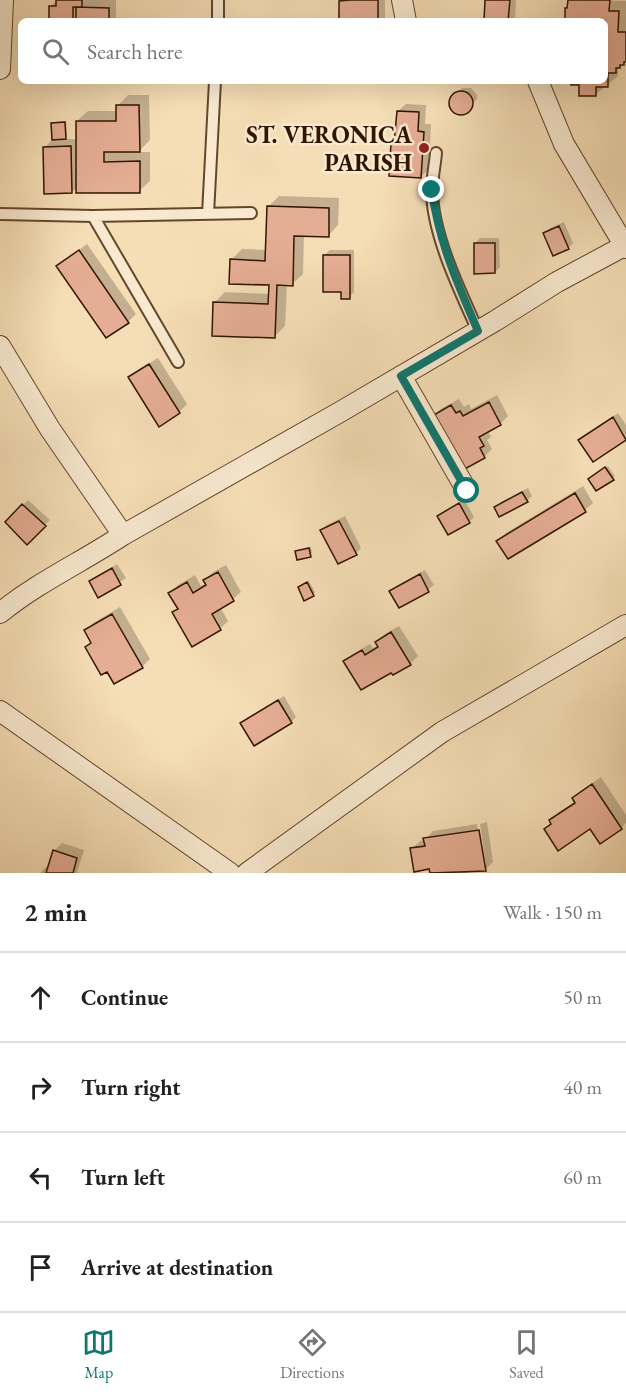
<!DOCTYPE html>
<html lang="en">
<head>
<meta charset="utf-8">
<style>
	body { margin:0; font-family:"EB Garamond",serif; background:#f6f6f6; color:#202124 }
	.stop { position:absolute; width:18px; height:18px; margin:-14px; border:4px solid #0f766e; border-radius:50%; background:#fff }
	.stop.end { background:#0f766e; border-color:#fff; box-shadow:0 2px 6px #0008 }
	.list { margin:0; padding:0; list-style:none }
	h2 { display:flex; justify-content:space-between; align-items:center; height:78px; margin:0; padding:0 24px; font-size:26px }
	h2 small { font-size:20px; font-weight:400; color:#757577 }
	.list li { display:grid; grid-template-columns:39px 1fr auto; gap:18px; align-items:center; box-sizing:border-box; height:90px; padding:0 24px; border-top:2px solid #e0e0e0 }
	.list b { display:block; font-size:22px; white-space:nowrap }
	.list em { font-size:20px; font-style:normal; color:#757577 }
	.icon { flex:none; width:33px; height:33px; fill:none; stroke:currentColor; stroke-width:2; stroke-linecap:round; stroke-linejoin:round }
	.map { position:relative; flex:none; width:626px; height:873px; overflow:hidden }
	.search { position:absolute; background:#fff; box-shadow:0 6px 24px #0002; left:18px; right:18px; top:18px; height:66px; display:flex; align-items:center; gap:15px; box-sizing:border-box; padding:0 21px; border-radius:9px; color:#757577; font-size:22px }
	.sheet { height:438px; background:#fff }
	nav { display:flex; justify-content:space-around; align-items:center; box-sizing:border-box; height:84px; border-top:2px solid #e0e0e0; background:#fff; font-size:16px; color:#757577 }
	nav a { display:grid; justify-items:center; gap:3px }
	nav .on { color:#0f766e }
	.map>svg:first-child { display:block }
	.shadow { fill:#0003 }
	.building { fill:#e5ad93; stroke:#321500; stroke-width:1.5 }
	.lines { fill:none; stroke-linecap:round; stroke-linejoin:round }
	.lane-casing { stroke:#63472d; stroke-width:14 }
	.street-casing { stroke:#63472d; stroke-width:22 }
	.lane { stroke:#f8e9cf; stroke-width:10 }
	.street { stroke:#f8e9cf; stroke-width:20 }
	.route { stroke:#0f766e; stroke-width:8 }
	.poi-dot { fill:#8f2418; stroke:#f8e9cf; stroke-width:2 }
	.labels { text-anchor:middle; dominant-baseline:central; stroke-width:5; stroke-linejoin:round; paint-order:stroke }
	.poi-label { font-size:24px; font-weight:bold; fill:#321500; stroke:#f8e9cf; text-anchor:end }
</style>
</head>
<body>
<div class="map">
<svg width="626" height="873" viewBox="0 0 626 873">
	<rect width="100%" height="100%" fill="#f5ddb5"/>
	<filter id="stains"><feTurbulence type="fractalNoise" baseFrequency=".00333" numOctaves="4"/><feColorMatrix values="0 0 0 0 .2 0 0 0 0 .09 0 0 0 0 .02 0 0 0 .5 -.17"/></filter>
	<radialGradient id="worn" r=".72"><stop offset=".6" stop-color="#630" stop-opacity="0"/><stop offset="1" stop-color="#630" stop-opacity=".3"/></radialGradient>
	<!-- shadow -->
	<path class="shadow" d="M57 0H116V21H57L51 6Z
		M342 0H385V21H340V2Z
		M487 0H516L515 21H485Z
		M569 0 626 1V61L618 69V76L595 95 580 84 573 81H605V21H566Z
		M462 88H471L477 95V99L465 112H457L451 105V101Z
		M128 95H149L150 140 138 152H150V181L139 191 78 186 72 192 45 147 53 139 52 124 55 122 66 121 67 136 64 139H77V121L88 111H117V106Z
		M406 104 426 105 425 124H431L429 169 421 177 392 143 396 139 398 111Z
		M279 196 339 198 338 225 328 236 304 235 303 274 292 284H287L285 326 275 336 214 303 225 292 270 294 271 284 231 260 242 249 267 250 269 206Z
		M564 222 573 243 568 248 545 233 550 228Z
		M480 238H499L500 267 495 272 475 243Z
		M87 244 136 314 128 322 58 266Z
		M330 250H354V292L349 297 343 291 324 255Z
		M158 358 187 404 179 412 130 378 138 370Z
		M497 395 508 416 500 424 488 431 491 437 487 440 492 449 484 457 434 416 442 408 459 399 464 407 469 404 471 409Z
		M618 413 626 425V439L593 460 580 440Z
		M608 466 615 476 613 478 592 477Z
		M583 486 593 503 585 510 508 557 498 541 506 533Z
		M528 488 532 496 527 501 496 507 501 502Z
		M464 499 474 517 469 522 438 516Z
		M28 500 50 520 27 543 7 522Z
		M345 516 361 548 356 553 322 530 327 525Z
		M311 547 312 553 310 555 297 552Z
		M117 564 126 578 99 596 91 581Z
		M226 565 241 592 233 599 220 607 228 621 220 629 174 612 179 608 170 593 178 585 195 575 201 586 206 583 205 580 213 572Z
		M425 570 434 585 428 590 399 606 391 591 396 586Z
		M309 581 315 592 313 595 302 585Z
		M120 607 150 659 142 667 92 642 86 631 93 623Z
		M399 626 418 656 410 664 345 662 353 654 370 644 373 648 379 645 377 642 385 634Z
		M284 696 296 717 291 722 242 723 247 718Z
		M601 777 626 815V823L621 828 601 842 591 827 546 829 559 812 576 801 574 798 582 790Z
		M487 822 493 862 485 870 464 873H431L430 868 412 849 420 841 425 840 433 831 477 824 483 865H486L480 824Z
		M62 843 84 850 77 872 79 873H40L47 866 49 867 54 851Z"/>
	<!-- building -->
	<path class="building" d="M56 0H82V7H73V21H49V6H56Z
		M350 0H378V21H339V1Z
		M485 0H510L508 21H484Z
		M568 0H610L609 11H619L618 32H626V62H624V65H620V68H616V73H608V87H596V96H579V85H571V81H605V21H565V8H567Z
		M76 7 109 8V21H76Z
		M449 103a12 12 0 1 1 24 0a12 12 0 1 1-24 0Z
		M116 105H139L140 152H104V162L140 161V193H76V121H116Z
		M397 111 419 112 418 131 424 132 421 178 389 176 391 143H394Z
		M65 122 66 139 52 140 51 123Z
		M71 146 72 193 44 194 43 147Z
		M267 206 329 208V237L294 236 293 286 277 285 275 338 212 336 213 302 268 304 269 285 229 284 230 259 265 261Z
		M559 226 569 249 553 256 543 233Z
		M474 243H495V273L474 274Z
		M79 250 129 323 106 338 56 266Z
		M323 255H350V299H341V292H323Z
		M149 364 180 413 159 427 128 377Z
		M489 402 501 425 479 437 484 446 480 448 485 458 463 470 432 416 451 405 456 413 460 411 463 416Z
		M613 417 626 440 593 462 578 440Z
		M605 467 614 480 596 491 588 479Z
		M522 492 528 502 499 517 494 507Z
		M575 493 586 512 508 559 496 541Z
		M459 503 470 523 448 535 437 516Z
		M22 504 46 526 27 545 5 522Z
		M339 521 357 555 338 564 320 530Z
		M309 548 311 557 297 560 295 551Z
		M112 568 121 585 98 598 89 581Z
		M218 572 234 601 212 614 221 630 192 647 172 612 178 609 168 593 187 582 193 593 206 585 203 580Z
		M420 574 429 592 399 608 389 591Z
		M307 582 314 596 304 601 298 587Z
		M112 614 143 668 114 684 107 672 101 675 85 647 91 643 84 630Z
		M391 632 411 665 393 675 391 673 361 690 343 661 362 650 365 655 378 647 375 642Z
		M278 700 292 723 254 746 240 723Z
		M592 784 622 829 600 844 590 829 558 851 544 829 551 824 549 820 575 803 572 798Z
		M479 830 486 871 430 873 429 869 414 872 410 848 425 846 423 838Z
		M53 850 77 858 73 873H46Z"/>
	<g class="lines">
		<defs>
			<path id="lane" d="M218 0V21
				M436 153C435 165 432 178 432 190 432 234 460 291 478 331
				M0 214 93 216 251 213
				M208 214 215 81
				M93 216 178 362"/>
			<path id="street" d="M402 0 406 21
				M0 69 3 0
				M538 81 564 144 626 248
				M0 346 50 429 123 535
				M401 376 467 491
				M0 613C38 582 82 562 123 535L340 412 495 321 557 282 626 245
				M0 711 230 873
				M247 873 442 732 626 625"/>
		</defs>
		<!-- lane casing -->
		<use href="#lane" class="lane-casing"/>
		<!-- street casing -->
		<use href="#street" class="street-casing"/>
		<!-- lane -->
		<use href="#lane" class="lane"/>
		<!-- street -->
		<use href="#street" class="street"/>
	</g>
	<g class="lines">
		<!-- route -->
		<path class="route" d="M432 190C438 240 458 285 478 331L401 376 467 491"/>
	</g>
	<!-- markers -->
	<circle class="poi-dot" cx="424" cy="148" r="6"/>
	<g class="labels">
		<!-- poi labels -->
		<g class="poi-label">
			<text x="412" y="134">ST. VERONICA<tspan x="412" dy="28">PARISH</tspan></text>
		</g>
	</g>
	<rect width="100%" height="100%" filter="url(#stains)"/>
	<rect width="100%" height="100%" fill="url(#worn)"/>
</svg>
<div class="stop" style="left:467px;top:491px"></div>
<div class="stop end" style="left:432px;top:190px"></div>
<div class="search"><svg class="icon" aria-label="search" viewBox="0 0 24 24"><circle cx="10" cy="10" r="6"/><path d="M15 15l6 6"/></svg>Search here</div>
</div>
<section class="sheet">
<h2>2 min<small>Walk · 150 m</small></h2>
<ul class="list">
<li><svg class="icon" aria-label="ahead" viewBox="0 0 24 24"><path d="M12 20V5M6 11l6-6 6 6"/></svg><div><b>Continue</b></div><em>50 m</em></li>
<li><svg class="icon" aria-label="right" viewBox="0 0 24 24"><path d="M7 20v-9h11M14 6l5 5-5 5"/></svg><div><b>Turn right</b></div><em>40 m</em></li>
<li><svg class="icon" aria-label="left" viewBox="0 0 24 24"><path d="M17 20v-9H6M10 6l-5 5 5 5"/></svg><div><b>Turn left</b></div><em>60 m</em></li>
<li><svg class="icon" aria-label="arrive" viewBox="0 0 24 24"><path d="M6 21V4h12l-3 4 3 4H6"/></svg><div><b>Arrive at destination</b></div></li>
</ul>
</section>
<nav>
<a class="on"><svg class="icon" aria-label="map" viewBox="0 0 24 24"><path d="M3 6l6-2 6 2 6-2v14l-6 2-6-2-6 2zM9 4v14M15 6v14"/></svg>Map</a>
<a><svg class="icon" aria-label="directions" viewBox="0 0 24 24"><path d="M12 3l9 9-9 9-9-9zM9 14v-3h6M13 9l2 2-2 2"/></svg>Directions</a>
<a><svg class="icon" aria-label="saved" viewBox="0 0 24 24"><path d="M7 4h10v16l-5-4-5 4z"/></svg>Saved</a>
</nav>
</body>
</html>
